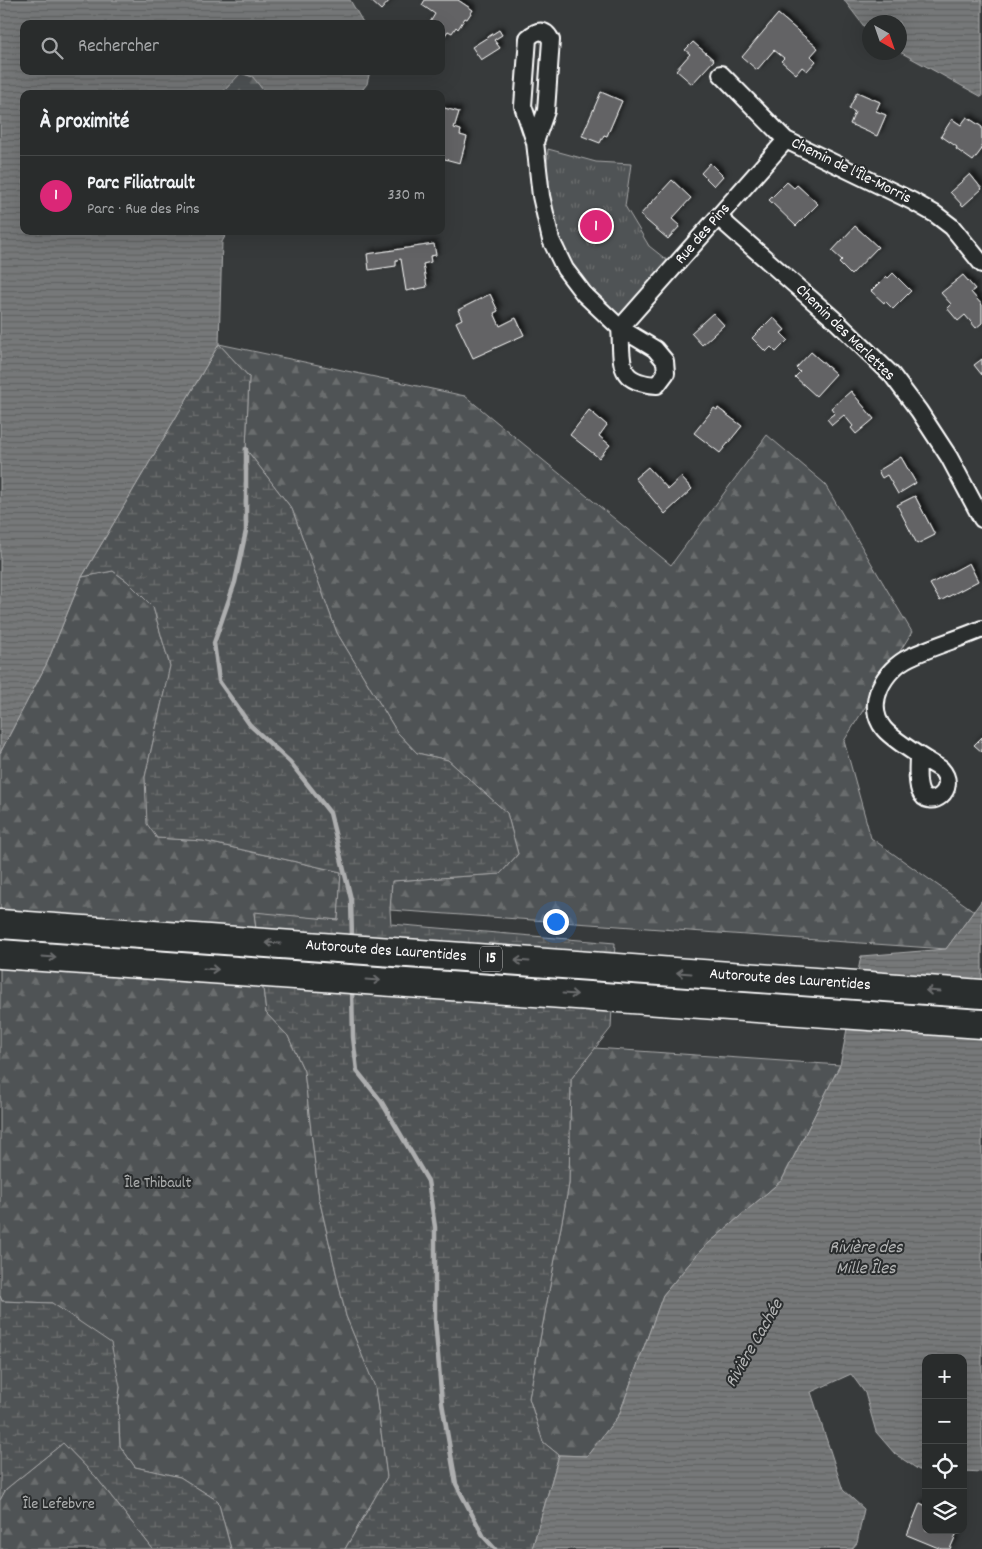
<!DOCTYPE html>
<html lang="fr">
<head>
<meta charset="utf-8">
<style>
	body { margin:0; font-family:Dekko,sans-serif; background:#353838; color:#f1f3f6 }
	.controls { position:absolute; right:15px; bottom:15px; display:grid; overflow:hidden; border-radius:10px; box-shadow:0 5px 20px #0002 }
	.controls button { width:45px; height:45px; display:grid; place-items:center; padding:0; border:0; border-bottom:1px solid #454848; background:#292c2c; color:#f1f3f6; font:25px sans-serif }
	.compass { position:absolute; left:862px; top:15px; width:45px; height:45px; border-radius:50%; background:#292c2c; box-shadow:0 5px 20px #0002; rotate:140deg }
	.you { position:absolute; left:555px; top:921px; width:18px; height:18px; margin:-12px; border:4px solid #fff; border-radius:50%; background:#1a73e8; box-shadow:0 0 0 8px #1a73e833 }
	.badge { display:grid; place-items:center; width:32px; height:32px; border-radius:50%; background:#db2777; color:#fff; font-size:16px; font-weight:700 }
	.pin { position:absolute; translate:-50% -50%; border:2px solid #fff; box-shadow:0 1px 5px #0006 }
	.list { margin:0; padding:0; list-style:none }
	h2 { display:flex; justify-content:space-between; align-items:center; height:65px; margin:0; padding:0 20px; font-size:21px }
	h2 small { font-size:16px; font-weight:400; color:#a5a7a9 }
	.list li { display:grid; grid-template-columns:32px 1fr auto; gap:15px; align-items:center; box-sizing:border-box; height:80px; padding:0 20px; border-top:1px solid #454848 }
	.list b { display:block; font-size:19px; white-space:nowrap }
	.list p { margin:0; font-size:16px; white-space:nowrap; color:#a5a7a9 }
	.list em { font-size:16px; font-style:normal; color:#a5a7a9 }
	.icon { flex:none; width:28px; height:28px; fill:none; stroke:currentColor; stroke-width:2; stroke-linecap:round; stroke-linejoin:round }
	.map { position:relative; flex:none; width:982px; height:1549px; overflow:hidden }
	.search { position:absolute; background:#292c2c; box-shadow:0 5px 20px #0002; left:20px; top:20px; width:425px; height:55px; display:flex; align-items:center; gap:12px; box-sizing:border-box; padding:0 18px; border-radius:10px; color:#a5a7a9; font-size:19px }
	.panel { position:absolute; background:#292c2c; box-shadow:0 5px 20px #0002; left:20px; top:90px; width:425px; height:145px; border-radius:10px }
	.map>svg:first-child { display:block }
	.grass { fill:url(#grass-tufts); stroke:#a8a9aa }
	.forest { fill:url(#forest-firs); stroke:#a8a9aa }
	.wetland { fill:url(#wetland-marsh); stroke:#a8a9aa }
	.water { fill:url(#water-rules); stroke:#adaeaf }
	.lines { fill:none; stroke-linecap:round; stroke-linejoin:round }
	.stream { stroke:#adaeaf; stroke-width:4.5 }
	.building { fill:#636465; stroke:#fff; filter:url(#shadow) }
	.minor-casing { stroke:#fff; stroke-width:20 }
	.motorway-casing { stroke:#fff; stroke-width:31 }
	.minor { stroke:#2a2d2e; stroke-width:16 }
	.motorway { stroke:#2a2d2e; stroke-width:28 }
	.oneway { stroke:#6a6c6d }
	.labels { text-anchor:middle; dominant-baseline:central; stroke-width:4; stroke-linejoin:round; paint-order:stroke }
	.shield { fill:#2a2d2e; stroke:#bfc0c0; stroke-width:1 }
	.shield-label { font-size:15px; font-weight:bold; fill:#fff }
	.street-label { font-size:16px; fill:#fff; stroke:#2a2d2e }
	.park-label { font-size:16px; fill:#b0b2b2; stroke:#2a2d2e }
	.water-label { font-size:18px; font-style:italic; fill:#b4b5b5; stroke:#2a2d2e }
</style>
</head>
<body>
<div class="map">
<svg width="982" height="1549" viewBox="0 0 982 1549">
	<defs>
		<pattern id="grass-tufts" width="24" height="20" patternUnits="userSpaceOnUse" patternTransform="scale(1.25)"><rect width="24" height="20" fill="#505354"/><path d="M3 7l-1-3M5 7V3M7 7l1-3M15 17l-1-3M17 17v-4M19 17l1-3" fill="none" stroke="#6a6d6e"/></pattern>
		<pattern id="forest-firs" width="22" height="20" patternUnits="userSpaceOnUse" patternTransform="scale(1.25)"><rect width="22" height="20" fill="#505354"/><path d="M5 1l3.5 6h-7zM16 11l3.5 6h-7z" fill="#6a6d6e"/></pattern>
		<pattern id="wetland-marsh" width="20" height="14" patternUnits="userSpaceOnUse" patternTransform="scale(1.25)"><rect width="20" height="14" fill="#505354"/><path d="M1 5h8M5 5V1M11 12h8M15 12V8" fill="none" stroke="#6a6d6e"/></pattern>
		<pattern id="water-rules" width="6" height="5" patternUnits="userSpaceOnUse" patternTransform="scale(1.25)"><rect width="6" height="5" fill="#767879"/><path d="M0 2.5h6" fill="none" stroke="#616262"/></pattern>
		<filter id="shadow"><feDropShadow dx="3.5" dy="-3.5" stdDeviation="2.5" flood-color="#0009"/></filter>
	</defs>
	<rect width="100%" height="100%" fill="#373a3b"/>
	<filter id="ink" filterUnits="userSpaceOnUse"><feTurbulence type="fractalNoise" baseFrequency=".02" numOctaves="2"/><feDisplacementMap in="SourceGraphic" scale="10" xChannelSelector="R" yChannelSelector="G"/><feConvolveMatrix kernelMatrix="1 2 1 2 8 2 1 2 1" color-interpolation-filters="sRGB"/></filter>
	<g filter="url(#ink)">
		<!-- grass -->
		<path class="grass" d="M548 149 596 162 631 164 625 206 649 246 668 261 620 325 577 280 544 198Z"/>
		<!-- forest -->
		<path class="forest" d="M240 73 253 77 266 94H221Z
			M219 344 465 396 671 565 767 435 824 483 912 632 844 741 871 838 974 911 946 949 390 910 392 881 500 874 518 854 507 813 448 760 417 753 397 732 337 633 292 509 246 449 249 377Z
			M113 571 127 581 153 607 170 666 145 777 156 838 203 841 341 872 338 920 254 913 266 1013 288 1036 304 1071 319 1198 346 1316 375 1386 387 1477 345 1549H231L218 1501 180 1477 135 1467 120 1446 118 1404 120 1387 52 1303 2 1301 0 1296V753L47 663 82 577Z
			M595 1048 840 1065 782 1180 701 1250 663 1295 619 1415 587 1456 559 1455 543 1442 529 1398 569 1184 571 1079Z
			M63 1443 96 1477 153 1549H0V1500L6 1489Z"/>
		<!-- wetland -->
		<path class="wetland" d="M219 344 249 377 246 449 292 509 337 633 397 732 417 753 448 760 507 813 518 854 500 874 392 881 390 910 391 924 615 943 611 1028 571 1079 569 1184 529 1398 543 1442 559 1455 532 1549H345L387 1477 375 1387 346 1316 319 1198 304 1071 288 1036 266 1013 254 912 338 920 341 872 203 841 157 838 147 824 145 777 170 666 153 607 127 581 113 571 82 577Z
			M0 1296 2 1301 52 1303 111 1343 120 1387 118 1404 120 1446 135 1467 180 1477 218 1501 231 1549H153L96 1477 63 1443 6 1489 0 1500Z"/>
		<!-- water -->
		<path class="water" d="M0 0H350L364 24H24V71H370L367 84 359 94H266L253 77 241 73 221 94H24V231H228L222 242 219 344 82 577 47 663 0 753Z
			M844 0H982V97L900 52V22H870L869 33Z
			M982 900V1472L963 1471V1358H926V1470H919L895 1454 876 1432 865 1393 851 1374 811 1392 843 1490 864 1509 857 1543 852 1549H532L559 1455 587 1456 619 1415 663 1295 701 1250 782 1180 840 1065 861 956 946 949Z"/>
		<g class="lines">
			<!-- stream -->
			<path class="stream" d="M246 449V531L235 582 214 643 219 681 250 725 290 762 330 813 351 899 352 939
				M352 987 353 1037 357 1071 381 1101 428 1181 435 1227V1319L442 1403 456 1484 484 1537 495 1549"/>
		</g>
		<!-- building -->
		<path class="building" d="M370 0H390L381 10Z
			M425 0H458L473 10 467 19 465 18 458 29 456 27 452 33 448 31 441 41V24H429L435 14 422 5Z
			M778 14 818 48 811 56 816 61 807 71 802 67 796 74 781 61 784 58 774 50 757 70 742 57Z
			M499 30 502 35 494 40 500 48 481 60 472 47Z
			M693 42 714 60 692 84 676 70 690 54 685 50Z
			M601 92 622 101 607 136 604 135 600 143 582 136Z
			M857 92 880 102 876 111 886 115 877 136 850 124 855 112 849 109Z
			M441 107 459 112 454 128 461 130 460 135 467 137 460 163 441 158Z
			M967 117 982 127V149L973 161 956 149 957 147 941 136 952 119 961 125Z
			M710 163 723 176 714 186 701 173Z
			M970 174 982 189 963 206 950 192Z
			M672 180 691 198 672 219 680 226 668 239 640 215Z
			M787 182 794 188 797 185 818 204 796 226 769 200Z
			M855 226 878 247 851 275 839 263 842 260 832 251Z
			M434 244 436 255 430 256 431 262 423 264 427 287 406 291 401 259 396 260V266L369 270 367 254Z
			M893 273 911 291 893 309 885 301 884 303 871 291 886 276 888 278Z
			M963 275 975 289 971 292 982 305V323L976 328 965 315 958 321 947 308 951 304 941 293Z
			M490 294 498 311 494 313 500 326 516 318 524 335 473 358 456 322 462 319 458 310Z
			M713 313 724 325 702 345 691 333Z
			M773 317 785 330 781 333 788 340 776 352 771 347 766 352 752 338Z
			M811 352 836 374 816 396 795 377 800 372 796 368Z
			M982 359V375L974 365Z
			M851 391 874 419 856 434 851 428 853 426 844 415 832 425 827 419 835 413 831 408Z
			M714 408 717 410 718 408 742 426 720 453 694 433Z
			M589 410 607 425 599 436 610 445 599 458 570 435Z
			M901 457 916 483 898 494 887 475 882 478 878 471Z
			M648 467 668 489 681 477 692 489 665 514 635 478Z
			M915 496 935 535 917 544 897 505Z
			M969 563 978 581 940 601 930 584Z
			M982 737V752L974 745Z
			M920 1503 926 1506V1530H958L950 1549H941L907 1535Z"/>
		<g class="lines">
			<defs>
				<path id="minor" d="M721 74 786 140 912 201 935 214 952 227 982 264
					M535 142 546 111 551 40C545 28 537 30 528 38L523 106 535 142 541 196 551 240 565 269 584 294 620 328 786 140
					M718 217 837 322 892 375 919 411 949 457 982 519
					M620 328 655 349 665 361 666 373 657 385C615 382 623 363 620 328Z
					M918 755C918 766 916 780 920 791 928 812 960 790 941 769 926 760 894 741 884 729 864 704 884 669 910 657 933 646 959 639 982 629"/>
				<path id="motorway" d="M0 924 982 994
					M0 954 982 1024"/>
			</defs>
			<!-- minor casing -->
			<use href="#minor" class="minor-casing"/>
			<!-- motorway casing -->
			<use href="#motorway" class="motorway-casing"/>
			<!-- minor -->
			<use href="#minor" class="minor"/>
			<!-- motorway -->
			<use href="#motorway" class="motorway"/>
		</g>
		<!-- one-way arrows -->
		<defs><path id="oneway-shaft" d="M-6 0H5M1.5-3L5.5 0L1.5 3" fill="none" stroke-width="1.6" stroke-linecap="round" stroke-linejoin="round" transform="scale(1.25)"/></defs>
		<g class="oneway">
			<use href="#oneway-shaft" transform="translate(273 943) rotate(-176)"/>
			<use href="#oneway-shaft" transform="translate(49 957) rotate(4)"/>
			<use href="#oneway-shaft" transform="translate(522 961) rotate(-176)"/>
			<use href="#oneway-shaft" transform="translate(211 969) rotate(4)"/>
			<use href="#oneway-shaft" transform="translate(684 973) rotate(-176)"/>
			<use href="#oneway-shaft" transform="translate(373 980) rotate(4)"/>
			<use href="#oneway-shaft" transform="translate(933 991) rotate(-176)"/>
			<use href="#oneway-shaft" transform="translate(570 994) rotate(4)"/>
		</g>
	</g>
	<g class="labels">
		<!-- shield labels -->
		<rect class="shield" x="480" y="946.5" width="22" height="25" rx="4"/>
		<g class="shield-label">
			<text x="491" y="959">15</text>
		</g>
		<!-- street labels -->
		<g class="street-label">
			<text transform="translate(851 171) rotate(26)">Chemin de l'Île-Morris</text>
			<text transform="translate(703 234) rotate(-49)">Rue des Pins</text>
			<text transform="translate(845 333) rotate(44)">Chemin des Merlettes</text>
			<text transform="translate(386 951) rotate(4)">Autoroute des Laurentides</text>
			<text transform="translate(790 980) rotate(4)">Autoroute des Laurentides</text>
		</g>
		<!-- park labels -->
		<g class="park-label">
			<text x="158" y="1183">Île Thibault</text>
			<text x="59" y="1504">Île Lefebvre</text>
		</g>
		<!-- water labels -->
		<g class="water-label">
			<text x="866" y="1248">Rivière des<tspan x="866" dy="21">Mille Îles</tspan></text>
			<text transform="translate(755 1344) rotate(-60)">Rivière Cachée</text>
		</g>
	</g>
</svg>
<div class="controls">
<button>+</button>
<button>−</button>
<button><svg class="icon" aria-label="locate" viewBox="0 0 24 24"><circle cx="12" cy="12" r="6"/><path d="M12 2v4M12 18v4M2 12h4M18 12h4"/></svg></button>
<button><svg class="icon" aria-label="layers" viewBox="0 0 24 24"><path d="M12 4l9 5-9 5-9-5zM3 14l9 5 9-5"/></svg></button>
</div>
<svg class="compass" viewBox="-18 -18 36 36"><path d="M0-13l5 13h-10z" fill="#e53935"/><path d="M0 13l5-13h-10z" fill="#a5a7a9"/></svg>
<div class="you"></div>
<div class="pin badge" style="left:596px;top:226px">1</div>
<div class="search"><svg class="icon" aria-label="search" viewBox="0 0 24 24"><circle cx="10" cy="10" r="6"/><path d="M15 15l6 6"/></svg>Rechercher</div>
<section class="panel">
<h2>À proximité<small></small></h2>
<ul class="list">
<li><span class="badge">1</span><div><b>Parc Filiatrault</b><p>Parc · Rue des Pins</p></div><em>330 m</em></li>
</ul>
</section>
</div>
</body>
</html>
